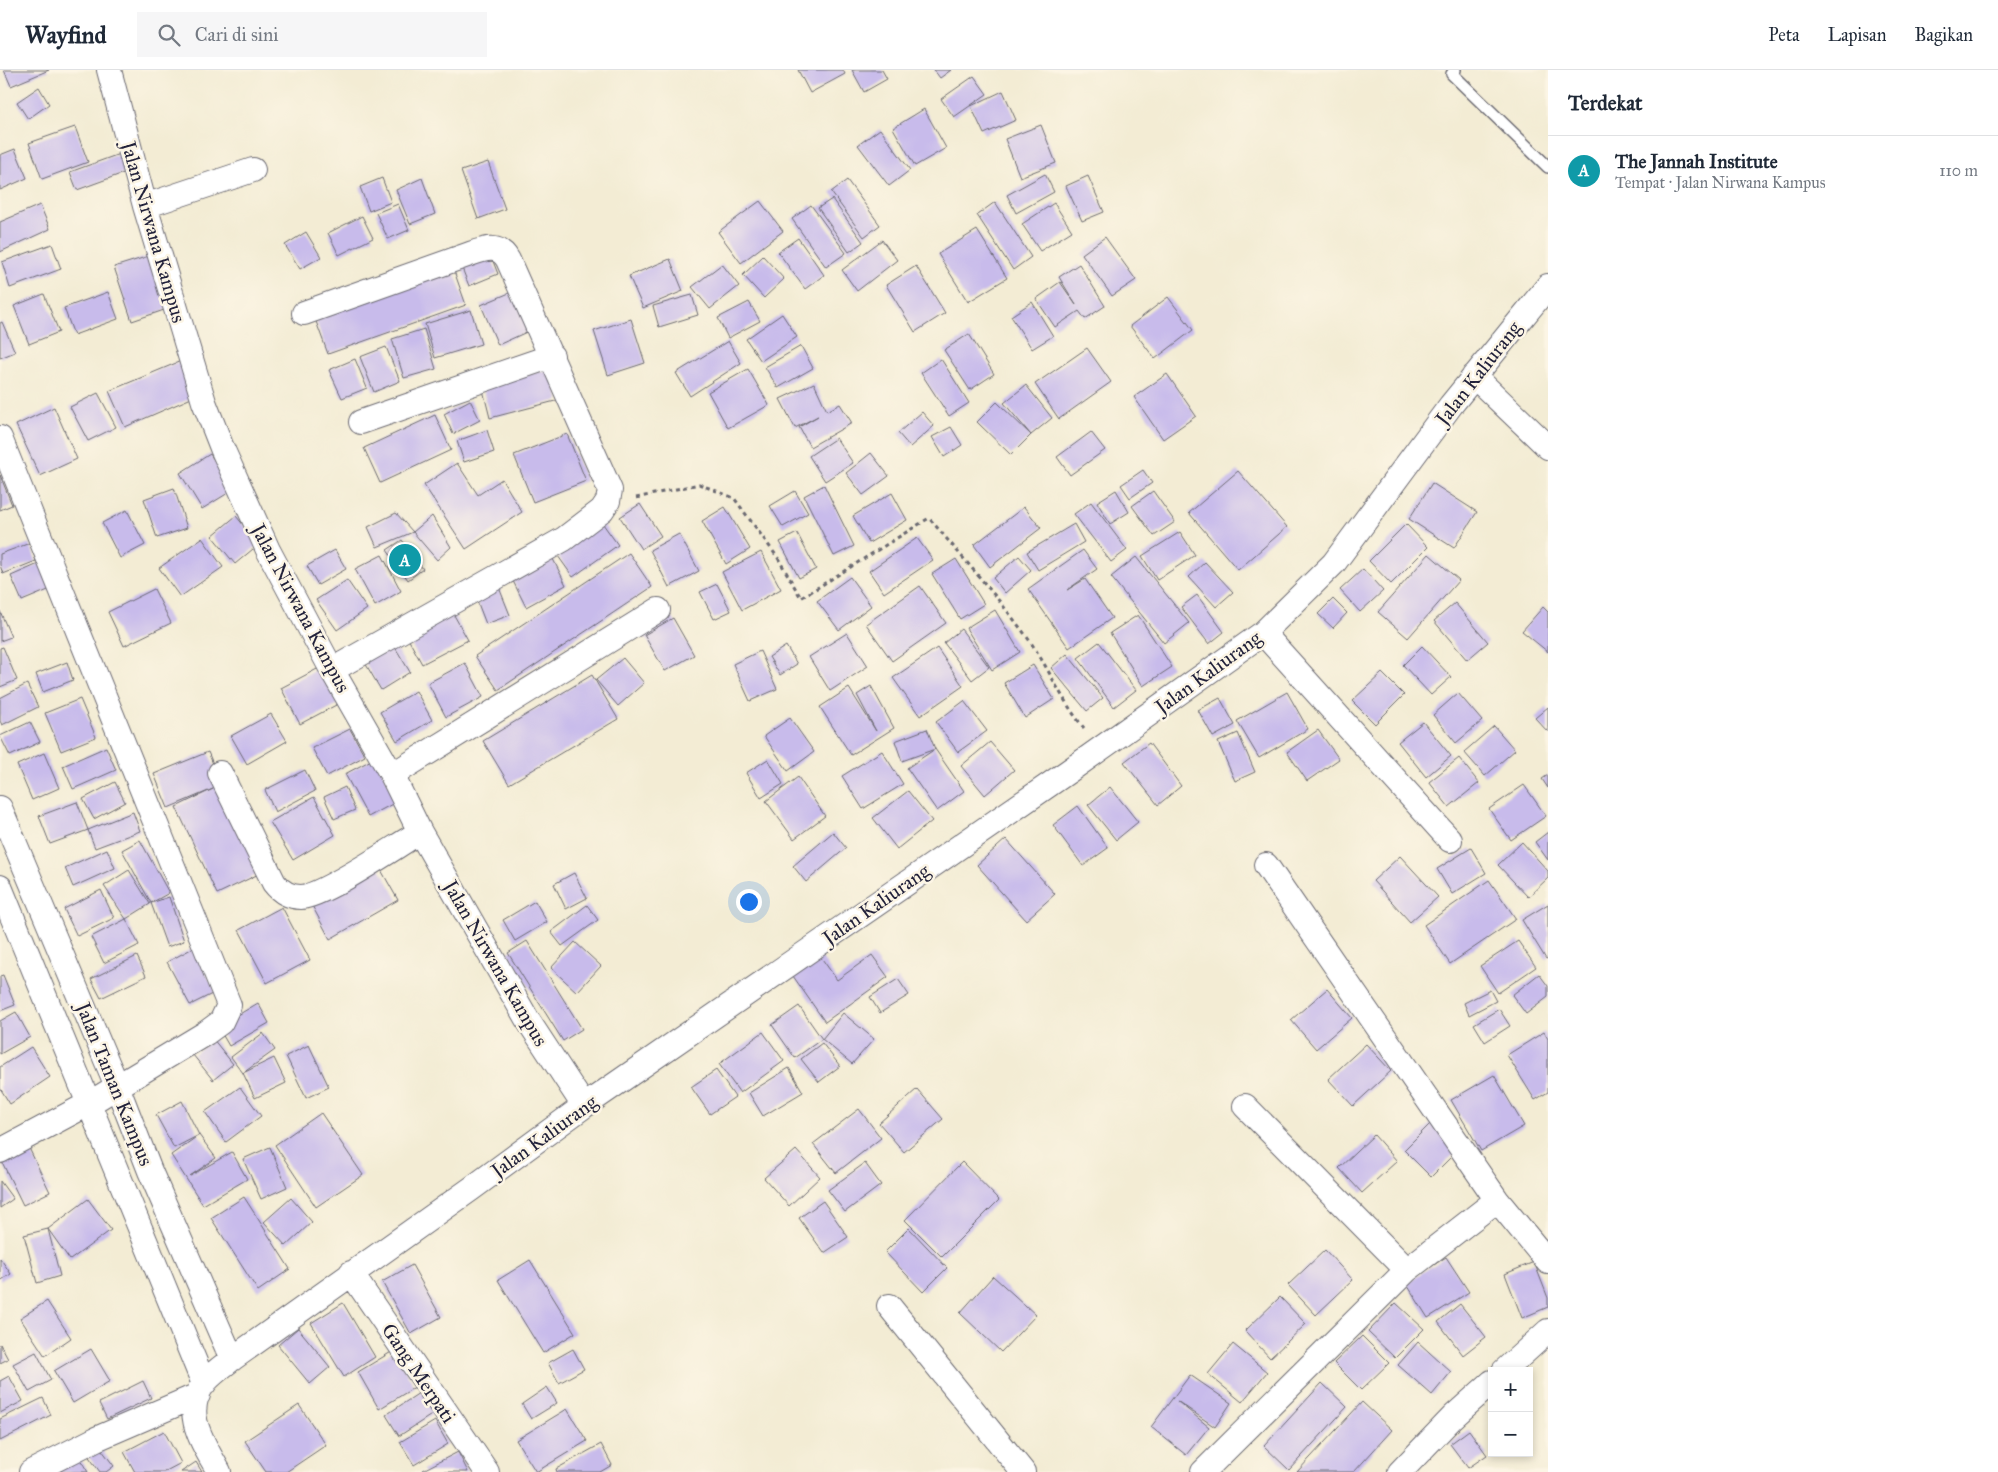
<!DOCTYPE html>
<html lang="id">
<head>
<meta charset="utf-8">
<style>
	body { margin:0; font-family:"IM FELL Great Primer",serif; background:#f6f6f7; color:#1f2937 }
	.controls { position:absolute; right:15px; bottom:15px; display:grid; overflow:hidden; border-radius:0px; box-shadow:0 2px 8px #0003 }
	.controls button { width:45px; height:45px; display:grid; place-items:center; padding:0; border:0; border-bottom:1px solid #e0e1e3; background:#fff; color:#1f2937; font:25px sans-serif }
	.you { position:absolute; left:748px; top:831px; width:18px; height:18px; margin:-12px; border:4px solid #fff; border-radius:50%; background:#1a73e8; box-shadow:0 0 0 8px #1a73e833 }
	.badge { display:grid; place-items:center; width:32px; height:32px; border-radius:50%; background:#b5179e; color:#fff; font-size:16px; font-weight:700 }
	.pin { position:absolute; translate:-50% -50%; border:2px solid #fff; box-shadow:0 1px 5px #0006 }
	.list { margin:0; padding:0; list-style:none }
	h2 { display:flex; justify-content:space-between; align-items:center; height:65px; margin:0; padding:0 20px; font-size:21px }
	h2 small { font-size:16px; font-weight:400; color:#747a83 }
	.list li { display:grid; grid-template-columns:32px 1fr auto; gap:15px; align-items:center; box-sizing:border-box; height:70px; padding:0 20px; border-top:1px solid #e0e1e3 }
	.list b { display:block; font-size:19px; white-space:nowrap }
	.list p { margin:0; font-size:16px; white-space:nowrap; color:#747a83 }
	.list em { font-size:16px; font-style:normal; color:#747a83 }
	.icon { flex:none; width:28px; height:28px; fill:none; stroke:currentColor; stroke-width:2; stroke-linecap:round; stroke-linejoin:round }
	.map { position:relative; flex:none; width:1548px; height:1402px; overflow:hidden }
	header { display:flex; align-items:center; gap:30px; box-sizing:border-box; height:70px; padding:0 25px; background:#fff; border-bottom:1px solid #e0e1e3 }
	header strong { font-size:24px }
	nav { display:flex; gap:28px; margin-inline-start:auto; font-size:18px }
	.search { width:350px; height:45px; background:#f6f6f7; display:flex; align-items:center; gap:12px; box-sizing:border-box; padding:0 18px; border-radius:0px; color:#747a83; font-size:19px }
	main { display:flex }
	aside { flex:1; background:#fff }
	.map>svg:first-child { display:block }
	.building { fill:#c8bbeb }
	.lines { fill:none; stroke-linecap:round; stroke-linejoin:round }
	.service-casing { stroke:#6b6971; stroke-width:14 }
	.minor-casing { stroke:#6b6971; stroke-width:26 }
	.path { stroke:#6b6971; stroke-width:3; stroke-dasharray:4 4; stroke-linecap:butt }
	.service { stroke:#fff; stroke-width:11 }
	.minor { stroke:#fff; stroke-width:24 }
	.labels { text-anchor:middle; dominant-baseline:central; stroke-width:5; stroke-linejoin:round; paint-order:stroke }
	.street-label { font-size:20px; fill:#22223b; stroke:#fcf5e5 }
</style>
</head>
<body>
<header>
<strong>Wayfind</strong>
<div class="search"><svg class="icon" aria-label="search" viewBox="0 0 24 24"><circle cx="10" cy="10" r="6"/><path d="M15 15l6 6"/></svg>Cari di sini</div>
<nav><a>Peta</a><a>Lapisan</a><a>Bagikan</a></nav>
</header>
<main>
<div class="map">
<svg width="1548" height="1402" viewBox="0 0 1548 1402">
	<rect width="100%" height="100%" fill="#fcf5e5"/>
	<filter id="ink" filterUnits="userSpaceOnUse"><feTurbulence type="fractalNoise" baseFrequency=".02" numOctaves="2"/><feDisplacementMap in="SourceGraphic" scale="10" xChannelSelector="R" yChannelSelector="G"/><feConvolveMatrix kernelMatrix="1 2 1 2 8 2 1 2 1" color-interpolation-filters="sRGB"/></filter>
	<filter id="wash" filterUnits="userSpaceOnUse"><feTurbulence type="fractalNoise" baseFrequency=".0096" numOctaves="4" result="noise"/><feDisplacementMap in="SourceGraphic" scale="20" xChannelSelector="R" yChannelSelector="G"/><feGaussianBlur stdDeviation="1.12" result="paint"/><feColorMatrix in="noise" values="0 0 0 0 0 0 0 0 0 0 0 0 0 0 0 0 0 1.4 0 .05"/><feComposite in="paint" operator="in"/></filter>
	<g filter="url(#wash)">
		<rect width="100%" height="100%" fill="#f3ecd4"/>
		<g id="blocks">
			<!-- building -->
			<path class="building" d="M4 0H49L11 16Z
				M798 0H843L845 4 810 23Z
				M852 0H882L887 9 864 22Z
				M934 0H951L940 8Z
				M974 6 987 24 954 47 941 29Z
				M39 17 49 34 28 49 17 32Z
				M1003 21 1016 50 984 64 971 36Z
				M924 39 946 78 915 96 893 58Z
				M1041 55 1056 93 1020 107 1005 69Z
				M75 57 88 92 42 109 29 73Z
				M880 59 910 100 889 116 858 75Z
				M15 79 27 108 0 120V85Z
				M122 83 129 101 77 120 70 102Z
				M488 92 505 139 478 149 461 101Z
				M1045 104 1054 122 1016 143 1007 125Z
				M1088 106 1104 142 1082 151 1066 116Z
				M382 108 391 132 369 141 360 117Z
				M422 108 435 144 410 154 396 120Z
				M847 110 880 155 864 167 831 122Z
				M832 129 863 172 849 182 818 138Z
				M760 131 783 161 741 193 718 162Z
				M995 132 1031 187 1013 200 977 145Z
				M1054 133 1072 161 1040 181 1022 154Z
				M398 134 409 160 388 169 376 143Z
				M40 135 50 159 0 182V152Z
				M811 135 846 183 826 197 792 149Z
				M362 146 373 168 339 185 328 163Z
				M977 160 1007 208 968 232 938 184Z
				M306 162 321 187 300 199 285 175Z
				M1105 167 1136 210 1112 226 1082 184Z
				M798 168 824 205 805 219 778 182Z
				M882 170 897 190 857 221 842 200Z
				M52 174 61 199 10 218 2 192Z
				M489 181 498 204 469 216 460 193Z
				M149 186 167 239 132 251 114 197Z
				M763 186 784 209 764 228 743 205Z
				M670 189 683 221 643 238 629 206Z
				M722 194 739 216 710 239 692 217Z
				M1079 194 1105 236 1085 249 1079 241 1055 257 1036 229 1060 212 1076 235 1059 207Z
				M916 196 945 243 915 262 886 215Z
				M453 198 466 235 328 284 314 246Z
				M514 221 531 260 498 275 481 235Z
				M108 222 118 249 74 265 64 238Z
				M44 224 59 262 29 274 14 236Z
				M692 225 698 245 659 257 653 236Z
				M1168 227 1193 260 1155 289 1130 256Z
				M749 232 760 251 728 268 718 248Z
				M1032 232 1053 266 1032 279 1011 246Z
				M471 240 481 274 435 288 425 254Z
				M782 244 797 267 761 291 746 269Z
				M631 249 645 293 608 305 594 261Z
				M2 252 15 282 0 288V253Z
				M424 259 436 299 404 308 392 269Z
				M969 264 994 304 970 320 944 280Z
				M728 271 741 293 690 326 676 303Z
				M801 276 813 298 778 318 765 297Z
				M386 277 400 311 374 322 360 287Z
				M1087 278 1111 312 1059 349 1035 314Z
				M355 289 367 318 342 328 329 300Z
				M941 289 969 333 949 346 921 303Z
				M181 291 196 326 125 357 109 321Z
				M551 299 559 330 490 348 482 316Z
				M748 299 769 335 728 358 708 322Z
				M1167 304 1196 346 1163 369 1134 327Z
				M814 313 827 341 840 334 852 353 810 377 799 357 818 346 795 358 780 329Z
				M1026 315 1052 348 1031 365 1004 333Z
				M98 323 116 357 88 371 70 337Z
				M470 330 480 350 453 364 444 344Z
				M997 332 1031 365 1011 385 977 352Z
				M54 337 77 389 40 406 16 355Z
				M922 342 934 356 910 377 898 363Z
				M435 345 451 380 380 413 364 378Z
				M951 357 962 375 944 387 932 367Z
				M487 360 494 382 464 392 457 371Z
				M1091 362 1105 380 1070 405 1057 387Z
				M567 364 586 411 533 432 514 385Z
				M836 368 853 393 825 411 809 386Z
				M871 383 889 406 863 425 846 403Z
				M210 384 233 420 202 439 180 403Z
				M457 393 478 425 502 409 522 442 466 479 424 415Z
				M1143 400 1152 413 1130 428 1121 415Z
				M1238 401 1287 457 1238 500 1189 443Z
				M0 405 12 435 0 440Z
				M1432 413 1477 442 1454 478 1409 449Z
				M824 415 854 476 834 486 804 426Z
				M174 418 187 458 157 468 144 429Z
				M1116 420 1129 442 1110 454 1097 432Z
				M795 421 808 443 783 457 770 436Z
				M1153 421 1175 452 1154 466 1132 436Z
				M892 423 907 450 869 473 853 446Z
				M1091 432 1127 480 1111 492 1074 444Z
				M640 434 661 466 641 479 620 447Z
				M725 437 750 479 726 494 702 451Z
				M1024 437 1041 458 990 497 974 475Z
				M127 440 145 475 120 488 102 453Z
				M396 443 413 462 377 477 368 457Z
				M236 446 259 474 235 494 212 466Z
				M432 446 451 477 437 490 413 462Z
				M598 447 618 475 573 507 553 479Z
				M1074 454 1084 472 1038 500 1027 482Z
				M1406 454 1428 477 1391 514 1369 491Z
				M1180 462 1195 485 1157 510 1142 486Z
				M797 463 816 499 799 508 780 472Z
				M679 464 699 501 669 517 650 480Z
				M202 468 223 497 180 527 159 498Z
				M917 468 933 490 884 523 869 501Z
				M402 470 423 499 408 510 387 480Z
				M30 473 36 491 3 504 0 495V484Z
				M335 480 346 499 318 515 307 496Z
				M1083 480 1097 499 1067 520 1085 509 1112 548 1069 578 1028 519Z
				M761 482 781 519 742 540 722 502Z
				M629 483 652 517 498 620 475 586Z
				M1429 484 1459 510 1408 568 1378 542Z
				M382 485 401 521 375 536 355 499Z
				M1019 486 1031 500 1005 523 993 508Z
				M552 487 566 515 526 537 512 509Z
				M1136 487 1189 553 1164 573 1111 507Z
				M956 489 984 534 960 549 932 504Z
				M43 492 53 518 22 531 11 506Z
				M1205 492 1233 522 1216 537 1189 507Z
				M1363 499 1383 521 1360 542 1340 520Z
				M850 507 871 536 839 560 817 531Z
				M347 510 367 539 337 560 316 530Z
				M717 514 731 541 714 549 700 522Z
				M498 515 510 545 486 554 474 523Z
				M920 516 946 553 892 591 866 554Z
				M154 519 171 553 124 576 108 542Z
				M1197 525 1224 562 1209 574 1181 537Z
				M1333 529 1347 543 1333 558 1318 544Z
				M1455 533 1488 572 1467 590 1434 551Z
				M1543 537 1548 542V582L1522 561Z
				M450 538 468 570 422 594 405 563Z
				M995 540 1020 582 992 600 966 558Z
				M0 541 11 567 0 571Z
				M1138 545 1172 597 1143 616 1110 563Z
				M673 548 694 585 665 601 644 565Z
				M961 559 989 597 972 610 944 573Z
				M847 563 868 596 830 621 809 587Z
				M390 569 410 602 381 620 361 586Z
				M1099 572 1136 620 1114 637 1078 588Z
				M786 576 797 594 780 605 769 587Z
				M1422 576 1451 607 1431 625 1403 595Z
				M3 577 17 610 0 617V578Z
				M937 578 963 616 920 646 893 608Z
				M760 581 777 619 750 631 733 594Z
				M1067 584 1103 628 1087 641 1051 598Z
				M623 588 644 613 618 636 596 610Z
				M67 592 73 610 43 622 36 604Z
				M465 593 483 627 446 647 428 613Z
				M1033 595 1054 629 1025 648 1004 613Z
				M319 598 338 634 300 654 281 618Z
				M1382 603 1404 625 1375 654 1352 631Z
				M592 605 618 649 509 714 483 671Z
				M27 614 38 637 2 655 0 651V628Z
				M871 616 894 658 851 685 820 637 849 618 876 661 857 625Z
				M416 621 432 650 397 671 380 642Z
				M1287 622 1308 659 1259 688 1237 651Z
				M1458 623 1482 651 1456 673 1433 645Z
				M1220 628 1235 655 1213 667 1198 640Z
				M80 629 96 667 61 681 45 643Z
				M964 631 987 661 958 682 936 652Z
				M1548 637V662L1535 648Z
				M271 644 287 671 247 694 231 666Z
				M790 648 814 682 788 701 764 666Z
				M30 652 40 672 10 686 0 666Z
				M1423 652 1451 686 1426 707 1398 672Z
				M1494 656 1515 680 1485 706 1464 682Z
				M350 659 365 686 327 706 312 678Z
				M927 659 935 679 902 691 895 671Z
				M1318 660 1339 689 1307 711 1287 682Z
				M1238 663 1255 702 1235 711 1218 672Z
				M990 672 1014 700 985 725 961 696Z
				M1149 673 1181 716 1158 735 1124 692Z
				M106 677 116 700 73 719 63 696Z
				M935 679 964 721 937 741 907 698Z
				M882 681 903 714 863 739 842 706Z
				M208 682 222 715 263 802 217 824 176 737 213 719 168 738 154 704Z
				M44 683 59 718 32 730 17 695Z
				M375 688 398 731 368 747 345 704Z
				M1459 688 1479 713 1449 737 1429 712Z
				M768 689 783 714 761 728 746 703Z
				M305 700 315 721 275 742 265 720Z
				M1548 705V718L1542 709Z
				M798 707 825 746 794 769 766 731Z
				M115 712 125 732 94 749 83 729Z
				M1524 715 1546 746 1511 770 1489 739Z
				M345 717 355 740 334 749 324 727Z
				M1110 717 1138 752 1116 770 1088 735Z
				M908 721 932 751 897 779 873 748Z
				M314 727 335 765 293 790 270 752Z
				M77 732 88 760 50 774 39 746Z
				M1078 736 1108 778 1083 796 1053 755Z
				M133 742 140 761 95 778 88 760Z
				M833 762 846 778 806 812 793 796Z
				M1548 762V790L1535 772Z
				M1006 769 1055 824 1026 850 977 795Z
				M140 770 169 823 151 833 122 780Z
				M1522 772 1548 801V808L1528 827 1498 795Z
				M1471 778 1486 803 1452 824 1437 799Z
				M107 779 115 798 73 817 65 798Z
				M1400 786 1438 827 1410 852 1373 811Z
				M376 791 398 830 330 869 309 830Z
				M129 800 150 834 126 849 104 816Z
				M574 803 587 828 566 839 554 814Z
				M1489 810 1516 849 1450 894 1424 855Z
				M101 820 114 848 77 866 64 839Z
				M169 827 184 871 167 877 151 833Z
				M535 831 547 852 515 871 503 850Z
				M1548 834V888L1546 889 1522 850Z
				M587 835 598 850 562 876 551 862Z
				M282 837 310 890 267 913 239 860Z
				M126 849 139 875 104 893 91 867Z
				M527 871 582 959 563 971 508 883Z
				M1518 871 1536 897 1498 923 1480 896Z
				M575 872 601 896 577 922 551 898Z
				M193 878 216 922 190 935 167 892Z
				M872 885 888 907 825 952 793 906 820 886 837 910Z
				M137 886 146 906 101 928 91 909Z
				M1539 904 1548 916V927L1526 944 1512 925Z
				M3 905 15 935 0 941V906Z
				M898 909 909 925 880 943 870 927Z
				M1327 919 1352 948 1316 979 1291 950Z
				M1490 920 1496 931 1469 945 1464 933Z
				M258 933 269 953 229 976 218 957Z
				M799 936 822 969 795 988 772 955Z
				M1499 939 1510 956 1485 972 1474 954Z
				M16 942 30 967 0 984V951Z
				M843 943 874 969 852 994 822 969Z
				M763 962 784 991 740 1023 719 994Z
				M1544 962 1548 969V1022L1535 1030 1507 985Z
				M263 963 275 980 243 1003 231 987Z
				M213 969 233 994 213 1010 193 985Z
				M822 973 840 996 819 1012 801 989Z
				M1366 974 1391 1001 1353 1036 1328 1009Z
				M309 975 329 1017 306 1028 286 986Z
				M31 977 50 1007 10 1034 0 1018V997Z
				M274 988 286 1013 255 1028 243 1003Z
				M789 998 803 1022 763 1046 749 1023Z
				M716 1000 735 1027 710 1044 691 1017Z
				M1494 1005 1524 1056 1481 1081 1451 1030Z
				M240 1017 261 1046 226 1072 205 1042Z
				M917 1019 943 1049 904 1082 879 1053Z
				M182 1031 199 1065 174 1078 156 1045Z
				M859 1039 881 1068 836 1103 813 1074Z
				M321 1043 363 1105 316 1137 275 1075Z
				M1433 1051 1459 1079 1431 1107 1404 1080Z
				M199 1065 216 1088 190 1106 232 1082 247 1109 203 1135 171 1085Z
				M1374 1065 1397 1091 1362 1123 1339 1098Z
				M270 1077 287 1117 261 1129 243 1089Z
				M29 1078 50 1122 23 1135 2 1092Z
				M796 1080 820 1107 789 1136 764 1108Z
				M962 1092 999 1130 942 1187 905 1150Z
				M865 1093 881 1115 845 1142 828 1120Z
				M0 1111 13 1129 0 1138Z
				M244 1127 290 1199 258 1221 211 1148Z
				M291 1128 312 1152 286 1176 264 1152Z
				M88 1129 111 1160 70 1190 48 1159Z
				M823 1131 848 1167 824 1183 799 1148Z
				M909 1158 947 1198 923 1222 885 1182Z
				M48 1159 60 1206 37 1213 24 1165Z
				M1325 1180 1353 1210 1316 1245 1288 1215Z
				M1446 1187 1469 1222 1428 1248 1406 1213Z
				M0 1188 11 1204 0 1211Z
				M530 1190 575 1263 543 1283 498 1210Z
				M1534 1192 1548 1228V1237L1522 1248 1505 1204Z
				M412 1195 441 1247 411 1264 382 1212Z
				M993 1206 1036 1245 1001 1282 960 1243Z
				M1280 1227 1306 1254 1270 1288 1245 1261Z
				M47 1231 71 1268 45 1286 20 1248Z
				M343 1233 375 1287 344 1307 311 1253Z
				M1396 1233 1424 1259 1395 1288 1368 1262Z
				M1460 1234 1486 1267 1463 1285 1438 1252Z
				M298 1258 330 1297 310 1314 278 1275Z
				M1362 1266 1389 1293 1361 1320 1334 1293Z
				M1418 1272 1451 1302 1432 1325 1398 1295Z
				M0 1274 8 1289 0 1293Z
				M1233 1274 1267 1302 1242 1332 1208 1304Z
				M91 1279 110 1311 73 1333 54 1301Z
				M573 1279 584 1299 559 1313 548 1293Z
				M393 1281 415 1317 379 1339 358 1302Z
				M36 1282 51 1310 29 1322 13 1294Z
				M1190 1305 1231 1333 1215 1357 1177 1331 1209 1357 1186 1385 1151 1357Z
				M9 1306 23 1331 0 1343V1311Z
				M143 1311 151 1328 107 1349 99 1333Z
				M1322 1313 1347 1337 1289 1400 1264 1376Z
				M547 1317 557 1333 531 1349 522 1334Z
				M422 1321 436 1342 399 1366 386 1345Z
				M43 1328 51 1345 0 1371V1349Z
				M1362 1332 1392 1360 1354 1402H1297Z
				M299 1335 326 1375 286 1402H266L245 1371Z
				M567 1339 587 1371 536 1402 516 1370Z
				M435 1351 448 1374 414 1395 400 1372Z
				M1469 1360 1487 1385 1468 1398 1450 1374Z
				M164 1361 181 1393 164 1402H135L124 1382Z
				M96 1372 114 1396 106 1402H100L84 1380Z
				M601 1374 612 1395 600 1402H557L556 1399Z
				M458 1382 468 1402H424L423 1400Z
				M78 1386 88 1402H54Z
				M196 1392 202 1402H181Z"/>
		</g>
	</g>
	<g filter="url(#ink)">
		<use href="#blocks" fill-opacity="0" stroke="#6b6971" stroke-width="1"/>
		<g class="lines">
			<defs>
				<path id="service" d="M1455 0 1452 4 1548 97"/>
				<path id="minor" d="M109 0 145 136 204 332 222 378 268 480 332 600 392 705 420 762 527 949 584 1036
					M145 136 253 100
					M304 243 470 184C484 179 499 173 508 190L610 420 608 431 602 440 564 469 332 600
					M1474 306 1548 377
					M361 352 552 286
					M0 368 229 935 221 952 206 963 90 1033 0 1081
					M1263 563 1450 770
					M220 703 274 813C281 822 289 827 301 827 324 826 396 776 420 762
					M392 705 658 540
					M0 738 117 1016 150 1101 232 1289
					M1266 795 1497 1130 1548 1192
					M0 817 204 1314
					M1245 1036 1407 1200
					M351 1203 487 1402
					M889 1236 1023 1402
					M1504 1301 1548 1261
					M31 1402 96 1369 198 1325
					M219 1402C204 1374 180 1342 205 1312 213 1303 223 1296 232 1289L471 1119 584 1036 1069 701 1263 563 1334 493 1451 335 1548 216
					M1203 1402 1407 1200 1497 1130
					M1400 1402 1453 1347 1492 1312"/>
			</defs>
			<!-- service casing -->
			<use href="#service" class="service-casing"/>
			<!-- minor casing -->
			<use href="#minor" class="minor-casing"/>
			<!-- path -->
			<path class="path" d="M636 428 699 414 734 428 778 488 801 528 929 448C962 487 997 526 1027 567 1048 596 1061 630 1084 658"/>
			<!-- service -->
			<use href="#service" class="service"/>
			<!-- minor -->
			<use href="#minor" class="minor"/>
		</g>
	</g>
	<g class="labels">
		<!-- street labels -->
		<g class="street-label">
			<text transform="translate(154 162) rotate(74)">Jalan Nirwana Kampus</text>
			<text transform="translate(1478 303) rotate(-52)">Jalan Kaliurang</text>
			<text transform="translate(301 538) rotate(62)">Jalan Nirwana Kampus</text>
			<text transform="translate(1208 602) rotate(-36)">Jalan Kaliurang</text>
			<text transform="translate(876 834) rotate(-35)">Jalan Kaliurang</text>
			<text transform="translate(496 893) rotate(60)">Jalan Nirwana Kampus</text>
			<text transform="translate(115 1014) rotate(68)">Jalan Taman Kampus</text>
			<text transform="translate(544 1066) rotate(-36)">Jalan Kaliurang</text>
			<text transform="translate(419 1303) rotate(56)">Gang Merpati</text>
		</g>
	</g>
</svg>
<div class="controls">
<button>+</button>
<button>−</button>
</div>
<div class="you"></div>
<div class="pin badge" style="left:405px;top:490px;background:#0f9aa8">A</div>
</div>
<aside>
<h2>Terdekat<small></small></h2>
<ul class="list">
<li><span class="badge" style="background:#0f9aa8">A</span><div><b>The Jannah Institute</b><p>Tempat · Jalan Nirwana Kampus</p></div><em>110 m</em></li>
</ul>
</aside>
</main>
</body>
</html>
